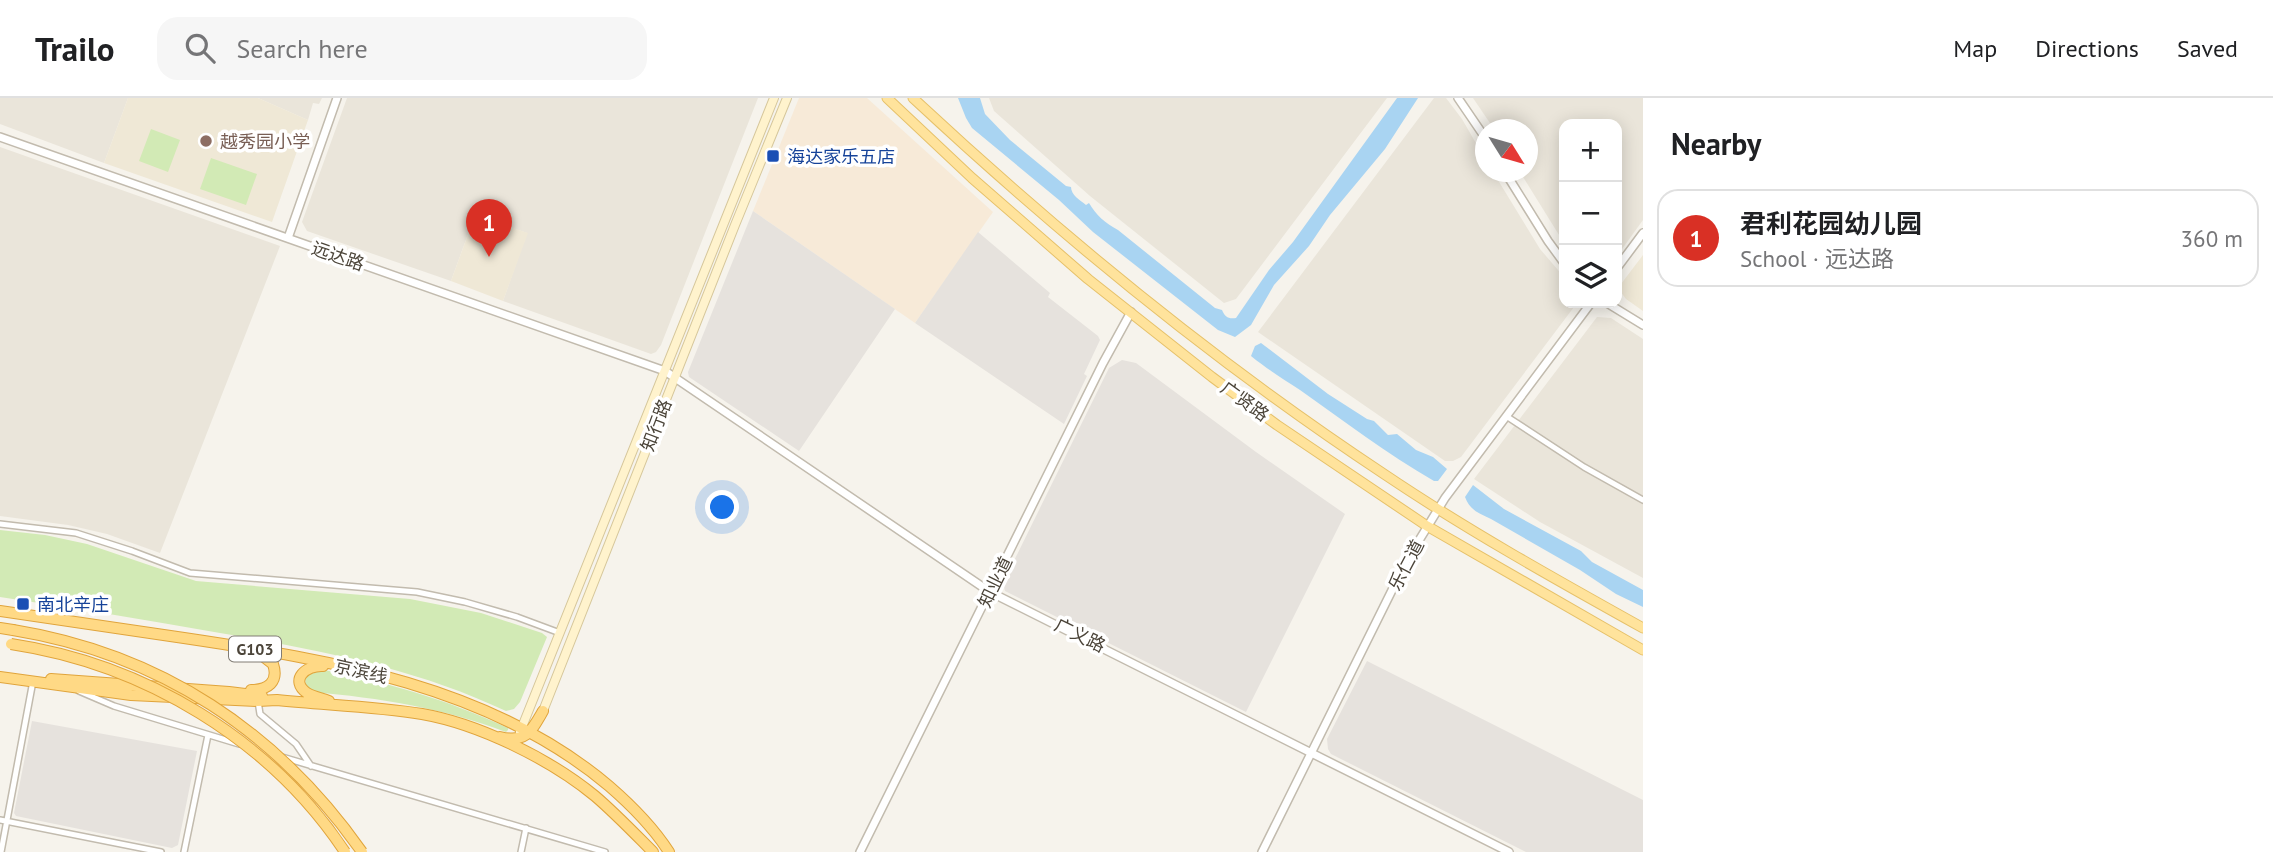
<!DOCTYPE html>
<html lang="en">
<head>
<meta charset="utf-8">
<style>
	body { margin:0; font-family:"PT Sans","Noto Sans SC",sans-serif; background:#f6f6f6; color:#202124 }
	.controls { position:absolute; right:21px; top:21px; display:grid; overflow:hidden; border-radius:14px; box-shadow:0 4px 18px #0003 }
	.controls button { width:63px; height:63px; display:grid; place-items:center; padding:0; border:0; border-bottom:2px solid #e0e0e0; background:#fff; color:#202124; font:35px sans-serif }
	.compass { position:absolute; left:1475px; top:21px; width:63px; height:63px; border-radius:50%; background:#fff; box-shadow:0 4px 18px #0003; rotate:127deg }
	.you { position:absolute; left:723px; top:410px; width:24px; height:24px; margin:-18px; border:5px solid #fff; border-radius:50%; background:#1a73e8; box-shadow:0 0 0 10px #1a73e833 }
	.badge { display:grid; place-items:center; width:46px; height:46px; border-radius:50%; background:#d93025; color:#fff; font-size:23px; font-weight:700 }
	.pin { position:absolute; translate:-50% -58px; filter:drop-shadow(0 2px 4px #0008) }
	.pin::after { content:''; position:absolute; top:37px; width:24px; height:21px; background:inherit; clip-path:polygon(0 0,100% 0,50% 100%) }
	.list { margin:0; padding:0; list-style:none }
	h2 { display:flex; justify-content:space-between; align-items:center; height:91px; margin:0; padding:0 28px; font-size:30px }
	h2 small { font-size:23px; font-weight:400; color:#757577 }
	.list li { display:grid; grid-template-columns:46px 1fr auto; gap:21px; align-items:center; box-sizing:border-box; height:98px; margin:0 14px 14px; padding:0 14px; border:2px solid #e0e0e0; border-radius:21px }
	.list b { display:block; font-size:26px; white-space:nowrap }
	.list p { margin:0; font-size:23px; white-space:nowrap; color:#757577 }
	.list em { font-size:23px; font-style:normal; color:#757577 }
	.icon { flex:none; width:38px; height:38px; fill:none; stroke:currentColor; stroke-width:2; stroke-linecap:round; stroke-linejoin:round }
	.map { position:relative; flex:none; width:1643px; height:754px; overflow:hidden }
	header { display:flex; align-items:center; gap:42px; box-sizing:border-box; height:98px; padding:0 35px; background:#fff; border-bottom:2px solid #e0e0e0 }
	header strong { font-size:33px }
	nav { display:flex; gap:38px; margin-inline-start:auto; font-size:24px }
	.search { width:490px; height:63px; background:#f6f6f6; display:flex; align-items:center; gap:18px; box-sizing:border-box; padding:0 24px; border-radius:21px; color:#757577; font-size:26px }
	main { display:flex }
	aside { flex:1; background:#fff }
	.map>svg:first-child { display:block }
	.residential { fill:#eae5da }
	.commercial { fill:#f7ead8 }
	.industrial { fill:#e6e2dd }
	.education { fill:#efe8d6 }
	.green { fill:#d2eab5 }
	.water { fill:#a9d4f2 }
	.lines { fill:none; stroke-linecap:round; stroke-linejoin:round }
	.minor-casing { stroke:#c2bbae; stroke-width:8 }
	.tertiary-casing { stroke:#c2bbae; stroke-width:10 }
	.secondary-casing { stroke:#d6c79b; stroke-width:10 }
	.primary-casing { stroke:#e6c16a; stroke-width:11 }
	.trunk-casing { stroke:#e0a43c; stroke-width:12 }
	.minor { stroke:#fff; stroke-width:5 }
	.tertiary { stroke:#fff; stroke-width:7 }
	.secondary { stroke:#fff3cd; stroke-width:8 }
	.primary { stroke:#ffe39c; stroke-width:9 }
	.trunk { stroke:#ffd985; stroke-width:10 }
	.trunk-bridge-casing { stroke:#e0a43c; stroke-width:12; stroke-linecap:butt }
	.trunk-bridge { stroke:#ffd985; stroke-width:10 }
	.education-dot { fill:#8d6e63; stroke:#fff; stroke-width:2.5 }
	.transit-dot { fill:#1a4fb4; stroke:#fff; stroke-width:2.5 }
	.labels { text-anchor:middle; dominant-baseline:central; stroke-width:7; stroke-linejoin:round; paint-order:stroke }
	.shield { fill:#fff; stroke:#817c74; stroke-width:2 }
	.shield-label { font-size:16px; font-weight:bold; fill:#4b4439 }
	.education-label { font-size:18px; fill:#785e54; stroke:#fff; text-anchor:start }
	.transit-label { font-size:18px; fill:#164399; stroke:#fff; text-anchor:start }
	.street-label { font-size:18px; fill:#4b4439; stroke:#fff }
</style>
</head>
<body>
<header>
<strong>Trailo</strong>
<div class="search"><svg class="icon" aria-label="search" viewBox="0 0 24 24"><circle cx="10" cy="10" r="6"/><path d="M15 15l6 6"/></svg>Search here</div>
<nav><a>Map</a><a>Directions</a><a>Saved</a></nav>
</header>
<main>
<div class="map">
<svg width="1643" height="754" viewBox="0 0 1643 754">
	<rect width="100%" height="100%" fill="#f6f3ec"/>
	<!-- residential -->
	<path class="residential" d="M0 0H128L104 65 0 26Z
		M258 0H322L319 6 313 5 308 22Z
		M347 0H758L661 247 656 254 651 256 503 203 527 135 475 117 451 183 307 133 302 124Z
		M989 0H1387L1236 201 1224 205 1090 98 994 13Z
		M1434 0H1446L1462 21 1485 61 1486 74H1493L1540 151 1564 179V205H1577L1461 359 1453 363H1445L1258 234Z
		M1473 0H1643V122L1617 158V26H1564V145L1520 74H1528V32L1494 31Z
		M0 49 280 148 160 455 107 436 68 427 0 418Z
		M1597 219 1611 220 1643 241V480L1540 424 1474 381Z"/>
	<!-- commercial -->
	<path class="commercial" d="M799 0H867L993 114 915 225 753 113Z"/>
	<!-- industrial -->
	<path class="industrial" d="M753 113 895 211 799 353 689 279 688 274Z
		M978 134 1050 195 1048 199 1098 238 1100 242 1084 276 1087 278 1064 326 915 225Z
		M1122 262 1136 265 1256 354 1345 416 1246 614 1005 493 1003 485 1109 270Z
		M1367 563 1643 702V754H1526L1331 656 1328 651 1327 641Z
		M32 623 197 653 178 747 172 750 16 718 14 715Z"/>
	<!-- education -->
	<path class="education" d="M128 0H258L308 22 272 124 104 65Z
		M475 117 528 135 503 203 451 183Z
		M1643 157V213L1626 201 1620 193 1621 186Z"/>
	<!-- green -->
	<path class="green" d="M151 31 180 42 168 74 139 63Z
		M211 60 257 76 246 107 200 91Z
		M0 432 45 437 87 446 196 483 410 501 481 515 542 535 547 539 520 604 514 611 506 613C415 570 319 552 220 535 147 522 74 510 0 499Z
		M319 571C386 584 446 601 508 630V632L506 634C444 610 379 600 313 594L306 588 305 580 308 575Z"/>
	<!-- water -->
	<path class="water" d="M958 0H980L985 16 1010 42 1066 88 1071 89C1071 97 1080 102 1086 107L1089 105C1096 117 1105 125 1118 132L1215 210 1222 212C1225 219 1228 221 1236 220L1269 172 1293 144 1397 0H1418L1385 51 1330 117 1309 148 1274 187 1251 227 1235 239 1218 232 1093 134 1059 102 972 30 966 20Z
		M1261 245 1328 296 1367 321 1374 323 1388 337 1397 336 1416 352 1433 359 1447 371 1438 383H1434C1387 356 1344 323 1300 292 1283 281 1267 271 1251 258L1255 248Z
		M1473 387 1504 411 1581 453 1592 464 1643 492V509L1616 496 1580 472 1491 421C1478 415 1470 412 1465 399Z"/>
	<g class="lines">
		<defs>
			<path id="minor" d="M1506 318 1584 369 1643 402
				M0 426 76 435 132 453 190 475 417 494 465 504 517 519 560 535
				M79 593 114 608 239 646
				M258 603 260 616 296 646 311 668
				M282 659 605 754
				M0 722 161 754
				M1 754 33 583
				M184 754 208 637
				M521 754 526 730"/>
			<path id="tertiary" d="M1458 0 1486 41
				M0 39 665 273 990 494 1509 754
				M1505 74 1548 143 1564 165
				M288 140 337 0
				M1617 170 1643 135
				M1607 205 1643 227
				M860 754 1103 265 1131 214
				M1262 754 1407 462 1445 400 1591 205"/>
			<path id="secondary" d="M541 618 735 127 787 0
				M520 634 774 0"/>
			<path id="primary" d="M887 0 972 80 1088 181 1212 279 1277 327 1427 428 1643 552
				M913 0C1060 137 1216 265 1384 376 1467 432 1555 481 1643 530"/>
			<path id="trunk" d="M0 513C61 522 122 531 184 540 331 562 491 588 609 688 631 707 653 729 669 754
				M0 530 13 532
				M323 568C306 567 289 582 307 595 313 599 322 600 329 603
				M0 579 131 597 258 603 277 602C325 607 374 608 422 616 479 626 550 661 595 698 616 716 634 735 653 754
				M51 581 229 594 262 598
				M251 592C268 592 279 584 273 566L264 559 257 556
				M500 639C526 645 531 634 543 613"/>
		</defs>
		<!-- minor casing -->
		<use href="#minor" class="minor-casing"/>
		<!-- tertiary casing -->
		<use href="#tertiary" class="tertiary-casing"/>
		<!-- secondary casing -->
		<use href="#secondary" class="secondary-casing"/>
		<!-- primary casing -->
		<use href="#primary" class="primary-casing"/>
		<!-- trunk casing -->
		<use href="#trunk" class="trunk-casing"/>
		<!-- minor -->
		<use href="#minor" class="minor"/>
		<!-- tertiary -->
		<use href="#tertiary" class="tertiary"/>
		<!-- secondary -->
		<use href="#secondary" class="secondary"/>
		<!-- primary -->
		<use href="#primary" class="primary"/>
		<!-- trunk -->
		<use href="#trunk" class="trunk"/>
		<defs>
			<path id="trunk-bridge" d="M13 532C160 556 277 633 362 754
				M11 546C144 566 270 641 345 754"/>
		</defs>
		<!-- trunk-bridge casing -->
		<use href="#trunk-bridge" class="trunk-bridge-casing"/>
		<!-- trunk-bridge -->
		<use href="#trunk-bridge" class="trunk-bridge"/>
	</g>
	<!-- markers -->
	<circle class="education-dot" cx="206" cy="43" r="7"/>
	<g class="transit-dot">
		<rect x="766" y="51" width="14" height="14" rx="3.5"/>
		<rect x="16" y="499" width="14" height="14" rx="3.5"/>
	</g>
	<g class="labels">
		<!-- shield labels -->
		<rect class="shield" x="229" y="538.5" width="52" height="25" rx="5"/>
		<g class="shield-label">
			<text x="255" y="551">G103</text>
		</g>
		<!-- education labels -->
		<g class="education-label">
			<text x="220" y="43">越秀园小学</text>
		</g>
		<!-- transit labels -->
		<g class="transit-label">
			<text x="787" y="58">海达家乐五店</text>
			<text x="37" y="506">南北辛庄</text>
		</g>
		<!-- street labels -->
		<g class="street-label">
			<text transform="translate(338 158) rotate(19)">远达路</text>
			<text transform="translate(1245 303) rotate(36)">广贤路</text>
			<text transform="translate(656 327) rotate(-69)">知行路</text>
			<text transform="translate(1406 467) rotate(-62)">乐仁道</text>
			<text transform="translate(995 484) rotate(-64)">知业道</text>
			<text transform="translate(1080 537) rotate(26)">广义路</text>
			<text transform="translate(361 573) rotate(13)">京滨线</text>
		</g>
	</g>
</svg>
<div class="controls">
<button>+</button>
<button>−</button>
<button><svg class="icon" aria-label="layers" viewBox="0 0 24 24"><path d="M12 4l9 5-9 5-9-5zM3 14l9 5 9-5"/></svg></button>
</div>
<svg class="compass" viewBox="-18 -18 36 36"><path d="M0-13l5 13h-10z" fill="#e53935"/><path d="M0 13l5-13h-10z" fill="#757577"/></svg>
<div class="you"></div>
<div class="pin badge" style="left:489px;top:159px">1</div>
</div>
<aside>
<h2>Nearby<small></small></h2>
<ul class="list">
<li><span class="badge">1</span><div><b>君利花园幼儿园</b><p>School · 远达路</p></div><em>360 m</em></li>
</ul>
</aside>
</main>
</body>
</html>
